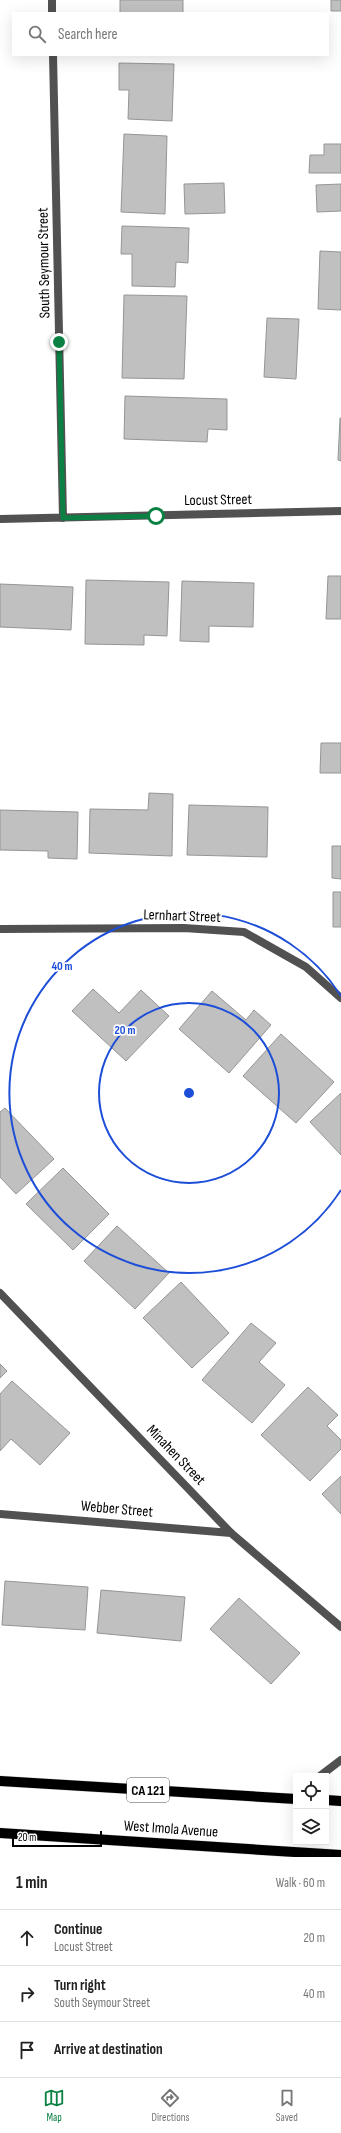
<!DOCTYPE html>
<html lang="en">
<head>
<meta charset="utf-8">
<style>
	body { margin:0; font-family:"Sofia Sans Condensed",sans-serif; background:#f2f2f2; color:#222 }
	.controls { position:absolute; right:12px; bottom:12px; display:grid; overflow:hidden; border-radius:0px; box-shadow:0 4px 16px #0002 }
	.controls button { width:36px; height:36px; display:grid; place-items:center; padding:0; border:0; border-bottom:1px solid #e0e0e0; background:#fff; color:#222; font:20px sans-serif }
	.scale { position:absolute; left:12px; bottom:10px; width:90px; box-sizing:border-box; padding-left:4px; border:2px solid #000; border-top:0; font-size:11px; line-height:14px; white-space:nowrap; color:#000; -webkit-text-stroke:3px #fff; paint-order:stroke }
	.stop { position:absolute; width:12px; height:12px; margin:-9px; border:3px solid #0b8043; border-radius:50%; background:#fff }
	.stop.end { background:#0b8043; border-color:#fff; box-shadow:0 1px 4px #0008 }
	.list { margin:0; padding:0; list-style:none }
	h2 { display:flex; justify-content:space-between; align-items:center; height:52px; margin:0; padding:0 16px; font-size:17px }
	h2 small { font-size:13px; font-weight:400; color:#767676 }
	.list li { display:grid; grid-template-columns:26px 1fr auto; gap:12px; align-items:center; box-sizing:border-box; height:56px; padding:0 16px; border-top:1px solid #e0e0e0 }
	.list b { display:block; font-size:15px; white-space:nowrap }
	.list p { margin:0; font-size:13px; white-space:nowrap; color:#767676 }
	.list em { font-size:13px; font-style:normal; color:#767676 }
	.icon { flex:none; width:22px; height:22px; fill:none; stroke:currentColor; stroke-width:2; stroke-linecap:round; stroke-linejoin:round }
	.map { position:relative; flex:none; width:341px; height:1857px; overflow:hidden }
	.search { position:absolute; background:#fff; box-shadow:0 4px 16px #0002; left:12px; right:12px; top:12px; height:44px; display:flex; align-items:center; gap:10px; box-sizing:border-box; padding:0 14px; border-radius:0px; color:#767676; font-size:15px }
	.sheet { height:220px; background:#fff }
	nav { display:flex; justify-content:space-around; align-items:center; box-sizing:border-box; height:56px; border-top:1px solid #e0e0e0; background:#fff; font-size:11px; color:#767676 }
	nav a { display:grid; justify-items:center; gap:2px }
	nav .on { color:#0b8043 }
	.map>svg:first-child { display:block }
	.building { fill:#c0c0c0; stroke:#959595 }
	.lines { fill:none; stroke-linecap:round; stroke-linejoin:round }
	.primary-casing { stroke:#dbdbdb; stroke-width:11 }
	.minor { stroke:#515151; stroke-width:8 }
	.primary { stroke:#000; stroke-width:10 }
	.route { stroke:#0b8043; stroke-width:5 }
	.ring { fill:none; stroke:#1d4ed8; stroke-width:2 }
	.labels { text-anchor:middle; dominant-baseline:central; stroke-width:3.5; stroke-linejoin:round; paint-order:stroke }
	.shield { fill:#fff; stroke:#4c4c4c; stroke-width:1 }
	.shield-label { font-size:14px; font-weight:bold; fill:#000 }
	.street-label { font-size:15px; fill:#000; stroke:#fff }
	.centre { fill:#1d4ed8; stroke:#fff; stroke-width:2 }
	.ring-label { font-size:12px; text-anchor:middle; font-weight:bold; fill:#1d4ed8; stroke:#fff; stroke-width:3.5; stroke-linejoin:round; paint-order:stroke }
</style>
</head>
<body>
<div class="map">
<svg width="341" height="1857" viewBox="0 0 341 1857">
	<rect width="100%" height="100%" fill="#fff"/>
	<!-- building -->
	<path class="building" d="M120 0H183V13H120Z
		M331 0H341V11H331Z
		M119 63 174 64 172 121 128 119 129 90H119Z
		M124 134 167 136 165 214 121 212Z
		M324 144H341V173H309L310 155H324Z
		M224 183 225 213 185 214 184 184Z
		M341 184V211L317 212 316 185Z
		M122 226 189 228 188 263 176 262 175 287 132 286V254H121Z
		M320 251 341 252V310L318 309Z
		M124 295 187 296 184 379 122 378Z
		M267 318 299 319 296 379 264 377Z
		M125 396 227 399V430L208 429 207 442 124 439Z
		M340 418H341V461L338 460Z
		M328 576H341V619H326Z
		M86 580 169 582 167 636 144 635V645L85 644Z
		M182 581 254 583 253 627 209 626V642L180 641Z
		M0 584 73 587 71 630 0 627Z
		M321 743H341V773H320Z
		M149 793 173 794 172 856 89 853 90 809 148 810Z
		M189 805 268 807 267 857 187 855Z
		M0 810 78 812 77 859 48 858V851L0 850Z
		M332 846H341V879L332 878Z
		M333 892H341V927H333Z
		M93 989 119 1013 141 990 169 1016 126 1061 72 1011Z
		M212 991 246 1020 254 1010 271 1025 229 1073 179 1029Z
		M281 1034 334 1082 296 1123 243 1076Z
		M341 1093V1155L310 1122Z
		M5 1108 54 1159 16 1194 0 1177V1112Z
		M63 1168 109 1214 73 1250 26 1204Z
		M117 1226 169 1273 135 1309 84 1261Z
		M181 1282 229 1333 192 1368 143 1318Z
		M251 1323 276 1343 259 1362 285 1385 252 1423 202 1380Z
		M0 1364 7 1371 0 1378Z
		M12 1381 70 1433 40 1465 11 1439 0 1451V1394Z
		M308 1387 338 1415 327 1426 341 1440V1449L310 1481 261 1435Z
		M341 1476V1514L322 1494Z
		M5 1581 88 1587 85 1630 2 1625Z
		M101 1590 185 1597 181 1641 97 1633Z
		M239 1598 300 1653 271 1684 210 1629Z"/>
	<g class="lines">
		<defs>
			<path id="primary" d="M0 1781 296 1799
				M326 1800 341 1801
				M0 1833 341 1855"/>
		</defs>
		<!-- primary casing -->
		<use href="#primary" class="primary-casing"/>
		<!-- minor -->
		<path class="minor" d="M52 0V13
			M53 55 63 518
			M0 519 341 511
			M0 929 184 928 244 932 306 967 341 998
			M0 1293 231 1533 341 1627
			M0 1514 231 1533
			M320 1776 341 1760"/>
		<!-- primary -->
		<use href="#primary" class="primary"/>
	</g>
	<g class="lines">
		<!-- route -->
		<path class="route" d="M59 342 63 518 156 516"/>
	</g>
	<!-- distance rings -->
	<g class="ring">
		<circle cx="189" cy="1093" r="90"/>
		<path d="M341 1190A180 180 0 1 1 341 996"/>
	</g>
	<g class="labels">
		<!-- shield labels -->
		<rect class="shield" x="127" y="1778" width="42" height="24" rx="3"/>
		<g class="shield-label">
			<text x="148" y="1790">CA 121</text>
		</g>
		<!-- street labels -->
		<g class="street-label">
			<text transform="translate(44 263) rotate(-91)">South Seymour Street</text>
			<text transform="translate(218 500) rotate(-1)">Locust Street</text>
			<text transform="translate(182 916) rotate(2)">Lernhart Street</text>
			<text transform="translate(176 1455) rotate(46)">Minahen Street</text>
			<text transform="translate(117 1509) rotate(5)">Webber Street</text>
			<text transform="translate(171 1829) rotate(4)">West Imola Avenue</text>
		</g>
	</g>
	<circle cx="189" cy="1093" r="6" class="centre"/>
	<g class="ring-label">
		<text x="62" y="970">40 m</text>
		<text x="125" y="1034">20 m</text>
	</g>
</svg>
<div class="controls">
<button><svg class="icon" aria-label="locate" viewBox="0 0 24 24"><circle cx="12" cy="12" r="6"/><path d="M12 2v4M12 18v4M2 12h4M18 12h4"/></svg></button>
<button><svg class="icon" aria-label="layers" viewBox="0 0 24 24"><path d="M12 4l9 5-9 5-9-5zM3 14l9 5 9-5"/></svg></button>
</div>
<div class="scale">20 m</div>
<div class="stop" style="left:156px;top:516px"></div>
<div class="stop end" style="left:59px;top:342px"></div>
<div class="search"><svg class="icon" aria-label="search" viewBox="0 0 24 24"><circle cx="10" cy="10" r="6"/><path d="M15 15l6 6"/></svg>Search here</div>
</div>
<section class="sheet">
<h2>1 min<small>Walk · 60 m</small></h2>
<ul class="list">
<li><svg class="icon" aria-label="ahead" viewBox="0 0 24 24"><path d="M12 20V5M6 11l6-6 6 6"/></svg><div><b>Continue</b><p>Locust Street</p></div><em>20 m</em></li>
<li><svg class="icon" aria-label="right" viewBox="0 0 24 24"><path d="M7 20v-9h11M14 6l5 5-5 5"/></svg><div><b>Turn right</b><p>South Seymour Street</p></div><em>40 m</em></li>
<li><svg class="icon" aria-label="arrive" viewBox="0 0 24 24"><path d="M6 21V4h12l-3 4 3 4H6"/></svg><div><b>Arrive at destination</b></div></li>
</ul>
</section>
<nav>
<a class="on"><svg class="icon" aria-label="map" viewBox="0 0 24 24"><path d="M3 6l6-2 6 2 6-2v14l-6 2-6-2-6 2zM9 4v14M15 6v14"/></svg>Map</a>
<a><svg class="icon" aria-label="directions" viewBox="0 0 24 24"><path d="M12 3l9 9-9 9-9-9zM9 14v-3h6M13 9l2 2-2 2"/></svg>Directions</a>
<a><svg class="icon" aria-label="saved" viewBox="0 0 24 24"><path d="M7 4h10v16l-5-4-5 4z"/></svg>Saved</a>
</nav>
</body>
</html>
